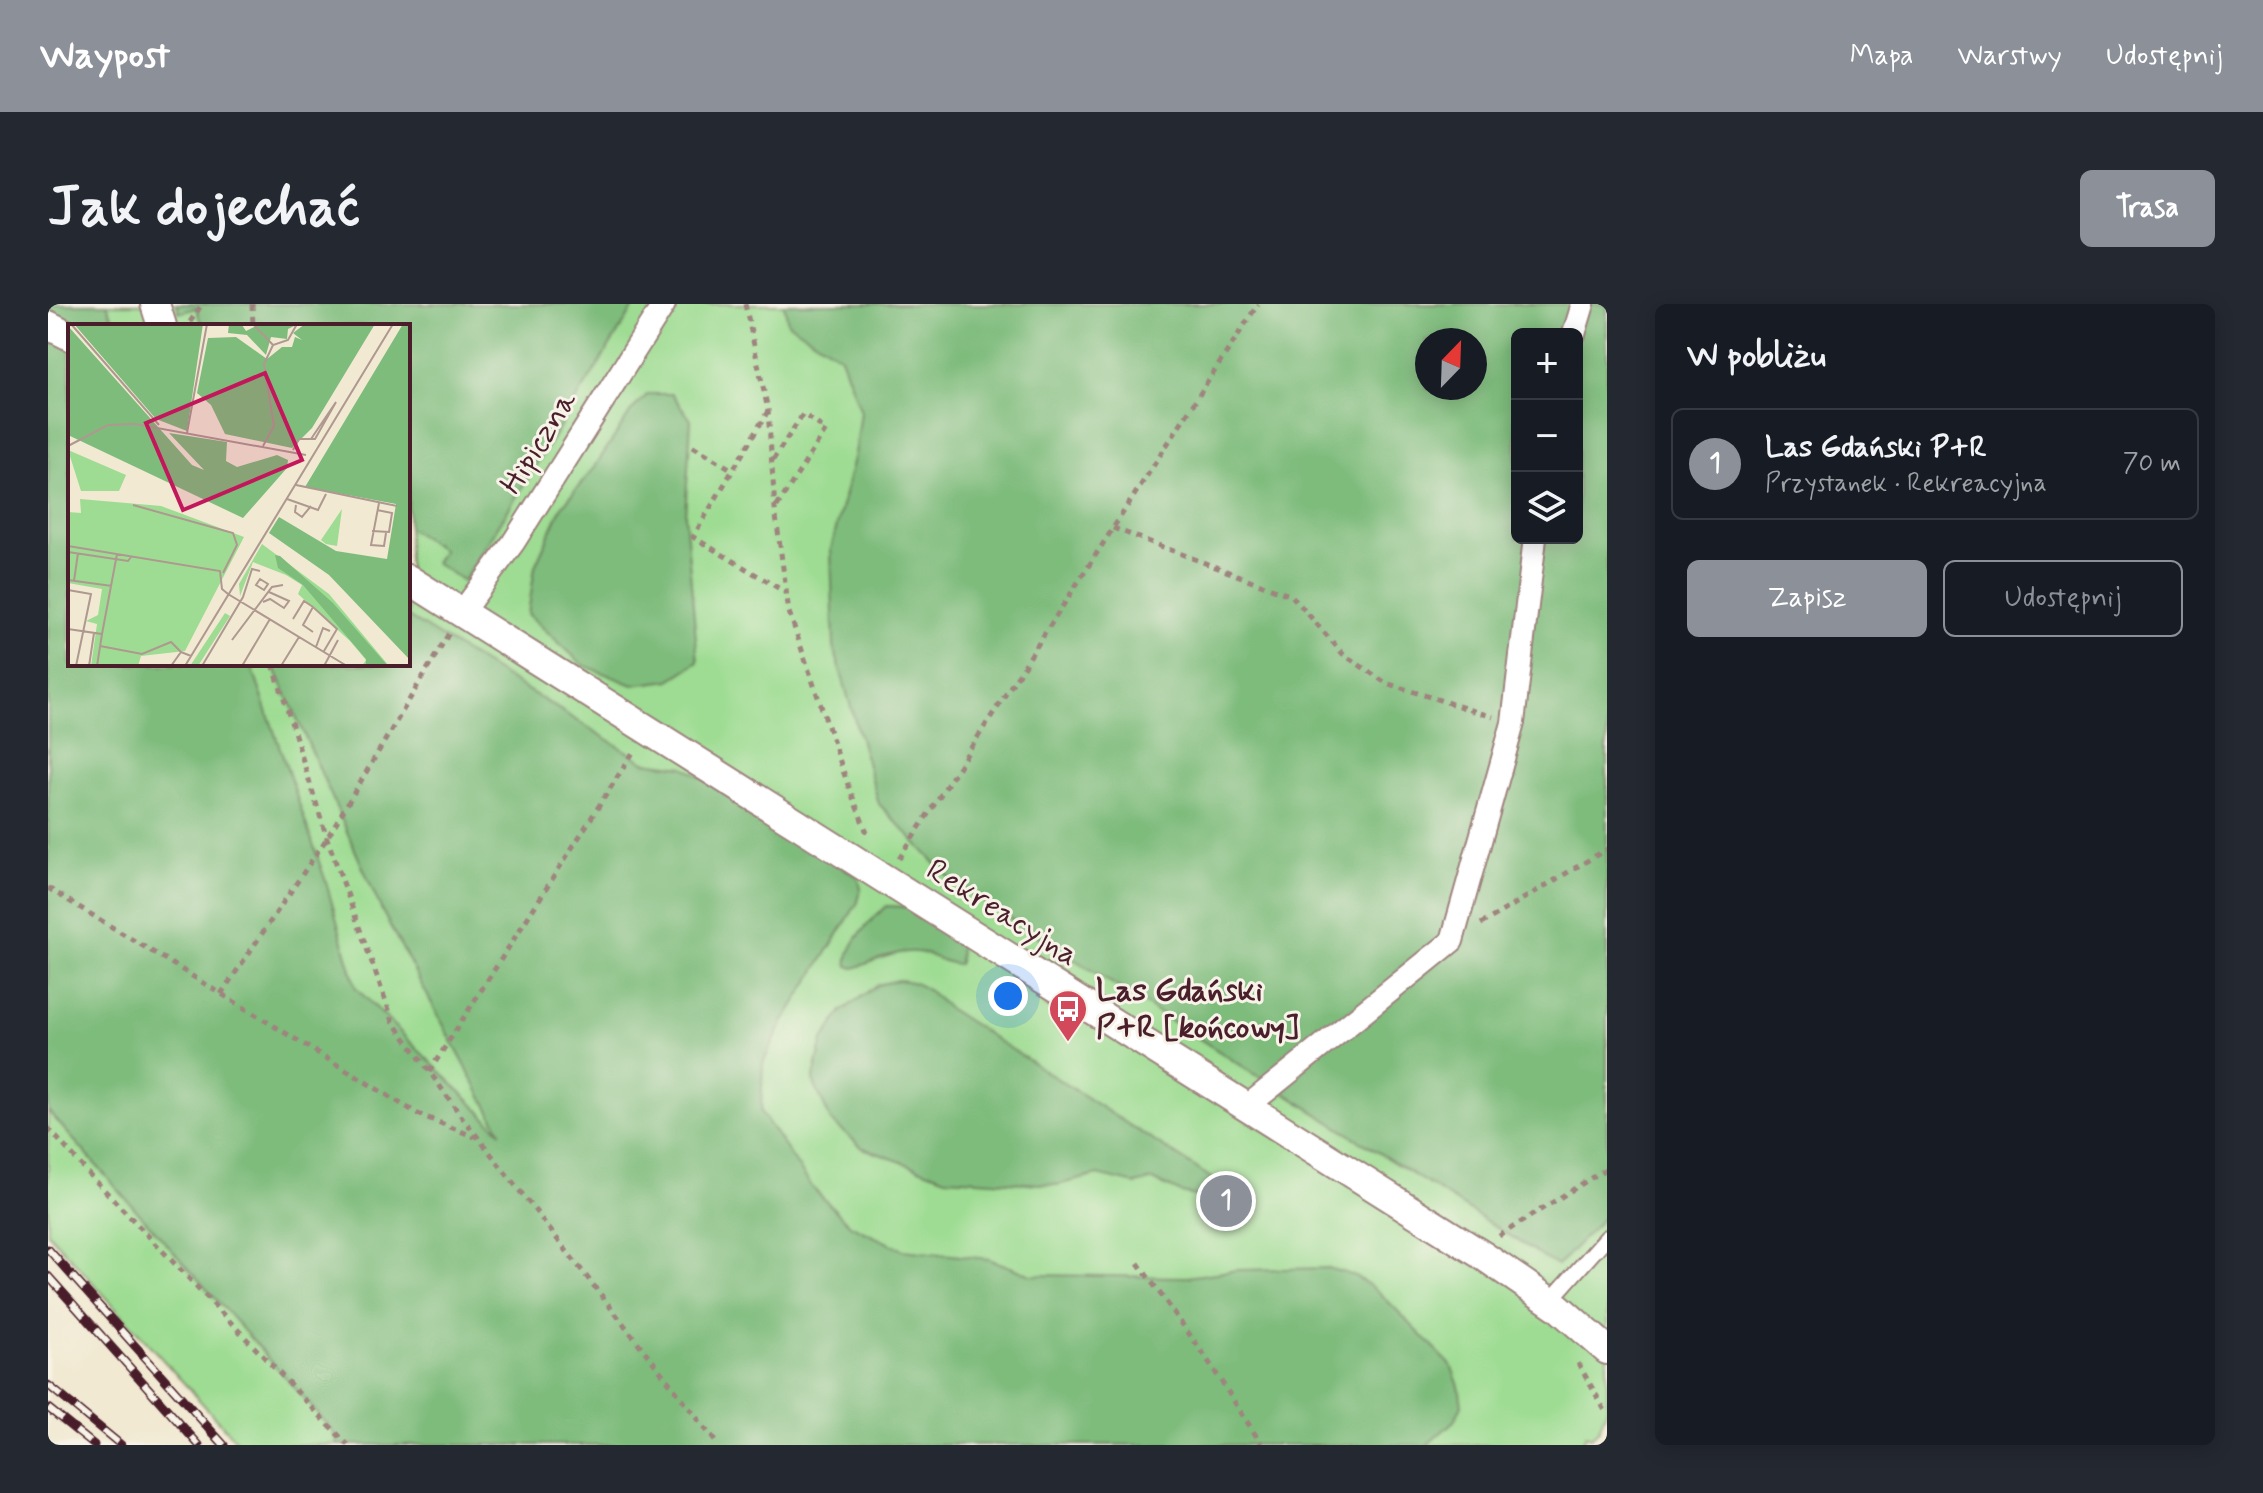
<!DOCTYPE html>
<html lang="pl">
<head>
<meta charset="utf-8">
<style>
	body { margin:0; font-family:Mynerve,sans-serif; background:#242831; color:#f1f3f6 }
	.controls { position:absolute; right:24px; top:24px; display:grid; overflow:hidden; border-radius:12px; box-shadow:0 4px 20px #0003 }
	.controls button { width:72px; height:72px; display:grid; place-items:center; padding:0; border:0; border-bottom:2px solid #363941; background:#171b24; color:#f1f3f6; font:40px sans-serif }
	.compass { position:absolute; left:1367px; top:24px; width:72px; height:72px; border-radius:50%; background:#171b24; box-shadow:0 4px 20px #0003; rotate:23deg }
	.you { position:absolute; left:960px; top:692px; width:28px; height:28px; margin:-20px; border:6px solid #fff; border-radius:50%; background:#1a73e8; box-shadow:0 0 0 12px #1a73e833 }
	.badge { display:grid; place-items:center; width:52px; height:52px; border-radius:50%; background:#8c9099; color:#fff; font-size:26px; font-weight:700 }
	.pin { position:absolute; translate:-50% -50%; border:4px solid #fff; box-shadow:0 2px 8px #0006 }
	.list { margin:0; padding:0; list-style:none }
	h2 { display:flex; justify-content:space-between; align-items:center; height:104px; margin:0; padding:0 32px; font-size:34px }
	h2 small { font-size:26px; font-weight:400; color:#9ea1a6 }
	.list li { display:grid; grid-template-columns:52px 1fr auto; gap:24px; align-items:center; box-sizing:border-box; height:112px; margin:0 16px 16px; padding:0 16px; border:2px solid #363941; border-radius:12px }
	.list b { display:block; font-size:30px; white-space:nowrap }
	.list p { margin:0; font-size:26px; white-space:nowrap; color:#9ea1a6 }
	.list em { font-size:26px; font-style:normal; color:#9ea1a6 }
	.actions { display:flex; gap:16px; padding:24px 32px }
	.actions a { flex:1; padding:18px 0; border:2px solid #8c9099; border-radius:12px; text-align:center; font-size:28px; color:#8c9099 }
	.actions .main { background:#8c9099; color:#fff }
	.icon { flex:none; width:44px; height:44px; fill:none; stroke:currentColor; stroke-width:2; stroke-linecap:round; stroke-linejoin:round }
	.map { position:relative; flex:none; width:1559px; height:1141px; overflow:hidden; border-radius:12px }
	header { display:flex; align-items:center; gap:48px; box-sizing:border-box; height:112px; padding:0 40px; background:#8c9099; color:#fff }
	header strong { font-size:38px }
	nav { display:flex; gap:44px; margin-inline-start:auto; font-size:28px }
	.intro { display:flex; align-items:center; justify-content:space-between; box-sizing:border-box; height:192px; padding:0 48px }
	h1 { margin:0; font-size:56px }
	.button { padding:20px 36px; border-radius:12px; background:#8c9099; color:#fff; font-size:28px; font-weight:700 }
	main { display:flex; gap:48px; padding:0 48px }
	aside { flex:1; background:#171b24; border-radius:12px; box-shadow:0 4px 20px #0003 }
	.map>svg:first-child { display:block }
	.green { fill:#9ddc92; stroke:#747e5e; stroke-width:2; fill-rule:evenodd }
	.forest { fill:#7ebc7c; stroke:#646e54; stroke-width:2; fill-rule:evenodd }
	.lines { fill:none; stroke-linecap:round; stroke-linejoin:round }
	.service-casing { stroke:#9e847e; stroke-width:18 }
	.pedestrian-casing { stroke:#9e847e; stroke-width:26 }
	.minor-casing { stroke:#9e847e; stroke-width:32 }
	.path { stroke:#9e847e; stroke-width:5; stroke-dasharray:6 6; stroke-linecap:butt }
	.service { stroke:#fff; stroke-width:14 }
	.pedestrian { stroke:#fff; stroke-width:22 }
	.minor { stroke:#fff; stroke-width:28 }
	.rail-casing { stroke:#4a1f2b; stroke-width:9 }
	.rail { stroke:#f7f3e8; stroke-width:6; stroke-dasharray:18; stroke-linecap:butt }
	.labels { text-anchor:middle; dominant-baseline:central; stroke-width:6; stroke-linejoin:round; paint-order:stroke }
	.street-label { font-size:32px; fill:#4a1f2b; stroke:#f7f3e8 }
	.poi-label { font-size:32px; font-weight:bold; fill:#4a1f2b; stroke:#f7f3e8; text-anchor:start }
	.inset-road { fill:none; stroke:#ae988f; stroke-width:2 }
	.view { fill:#c2185b; fill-opacity:0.15; stroke:#c2185b; stroke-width:4 }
	.inset-edge { fill:none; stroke:#4a1f2b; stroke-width:4 }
</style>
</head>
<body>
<header>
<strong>Waypost</strong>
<nav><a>Mapa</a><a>Warstwy</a><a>Udostępnij</a></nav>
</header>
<div class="intro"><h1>Jak dojechać</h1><a class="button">Trasa</a></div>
<main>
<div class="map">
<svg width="1559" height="1141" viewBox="0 0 1559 1141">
	<rect width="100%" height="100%" fill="#f7f3e8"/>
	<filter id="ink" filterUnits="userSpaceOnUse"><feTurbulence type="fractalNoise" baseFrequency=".0125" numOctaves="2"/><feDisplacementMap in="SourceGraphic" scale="16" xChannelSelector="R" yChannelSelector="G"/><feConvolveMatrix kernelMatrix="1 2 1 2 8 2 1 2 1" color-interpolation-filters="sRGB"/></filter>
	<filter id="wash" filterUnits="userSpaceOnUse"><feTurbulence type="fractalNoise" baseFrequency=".006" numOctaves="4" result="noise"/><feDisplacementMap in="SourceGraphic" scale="32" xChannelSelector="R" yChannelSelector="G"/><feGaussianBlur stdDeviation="1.8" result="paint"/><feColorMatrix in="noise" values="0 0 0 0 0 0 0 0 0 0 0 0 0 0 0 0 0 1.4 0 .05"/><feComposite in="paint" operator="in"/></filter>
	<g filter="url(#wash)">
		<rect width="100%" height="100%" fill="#f1e9d2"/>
		<!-- green -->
		<path class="green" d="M0 0H1559V1104L1551 1126 1543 1133 1538 1131 1533 1141H192L0 929ZM22 22H360V360H22ZM1469 30H1529V234H1469ZM1379 36H1427V84H1379Z"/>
		<!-- forest -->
		<path class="forest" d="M0 0H59L68 22H22V360H203L278 578 308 684 453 828 334 607 225 360H360V313L597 458 636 463 810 573 813 585 810 598 735 719 715 759 713 808 765 884 802 921 855 946 941 955 984 971 1138 973 1189 966 1280 964 1307 972 1330 987 1403 1061 1411 1082 1414 1101 1406 1117 1379 1141H290L286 1128 0 807Z
			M129 0H588L416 277 387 259 395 246 360 224V22H154L148 4 131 9Z
			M736 0H1559V910L1509 962 906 579 831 500 786 344 783 245 807 150 813 108 793 53 740 19ZM1469 30H1529V234H1469ZM1379 36H1427V84H1379Z
			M600 90H624L643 116 637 212 650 358 622 376 585 381 535 361 480 310 487 262 513 204 546 164 584 106Z
			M838 602 861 603 907 631 912 640 911 660C897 661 883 649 868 648 848 646 825 658 806 664L800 662C796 642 824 615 838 602Z
			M850 676C874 677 884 690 901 705L1165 875 1174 882V886L1169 891 1159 894 1133 889 1105 876 1087 880 1050 871 1009 881 898 874 815 844 783 817 765 777 775 736 794 707 829 681Z"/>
	</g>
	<g filter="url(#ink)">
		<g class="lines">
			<defs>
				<path id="service" d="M1502 997 1559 933"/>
				<path id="pedestrian" d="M1526 30 1535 0
					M414 308 465 239 616 0
					M1197 804 1404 637 1465 419 1487 234"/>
				<path id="minor" d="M107 0 114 22
					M0 21 22 32
					M360 275 1434 951 1510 1003 1559 1046"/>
			</defs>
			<!-- service casing -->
			<use href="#service" class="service-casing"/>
			<!-- pedestrian casing -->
			<use href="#pedestrian" class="pedestrian-casing"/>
			<!-- minor casing -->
			<use href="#minor" class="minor-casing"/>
			<!-- path -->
			<path class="path" d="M204 0 205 22
				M697 0 720 106 727 205 741 308 800 481 821 534
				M142 18 154 0
				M720 107 645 233 737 288
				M645 142 685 166
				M725 156 755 110 778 126 728 204
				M1065 224 1244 292 1295 350 1338 379 1445 413
				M225 360 279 534 345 717 414 813 670 1141
				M851 555 1210 0
				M0 584 370 810 427 833
				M1433 620 1559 545
				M173 690 279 534 401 329
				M381 768 586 447
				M0 824 42 871 300 1141
				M1451 932 1559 864
				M1090 959 1155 1049 1214 1141
				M1530 1059 1559 1110"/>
			<!-- service -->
			<use href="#service" class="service"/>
			<!-- pedestrian -->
			<use href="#pedestrian" class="pedestrian"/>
			<!-- minor -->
			<use href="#minor" class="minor"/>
			<defs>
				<path id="rail" d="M0 945 176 1141
					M0 972 151 1141
					M0 1081 73 1141
					M0 1104 46 1141"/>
			</defs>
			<!-- rail casing -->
			<use href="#rail" class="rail-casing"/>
			<!-- rail -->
			<use href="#rail" class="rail"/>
		</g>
	</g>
	<!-- icons -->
	<defs>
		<symbol id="bus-pin" viewBox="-11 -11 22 30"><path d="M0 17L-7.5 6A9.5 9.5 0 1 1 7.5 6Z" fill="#d1495b" stroke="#f7f3e8"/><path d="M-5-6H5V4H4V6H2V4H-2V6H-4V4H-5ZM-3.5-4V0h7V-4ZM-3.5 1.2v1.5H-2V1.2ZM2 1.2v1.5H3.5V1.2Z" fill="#fff"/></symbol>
	</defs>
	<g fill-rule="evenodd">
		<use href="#bus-pin" x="998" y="683" width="44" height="60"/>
	</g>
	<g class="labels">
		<!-- street labels -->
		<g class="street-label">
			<text transform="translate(491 139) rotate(-58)">Hipiczna</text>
			<text transform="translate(954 609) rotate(32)">Rekreacyjna</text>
		</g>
		<!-- poi labels -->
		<g class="poi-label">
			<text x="1048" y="687">Las Gdański<tspan x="1048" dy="37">P+R [końcowy]</tspan></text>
		</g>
	</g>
	<!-- overview -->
	<g transform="translate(20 20)">
		<rect width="342" height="342" fill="#f1e9d2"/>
		<path d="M0 126 58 151 51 167H13ZM12 175 93 182 176 213 117 327 73 332 70 342H23L29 300 18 297 30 291 34 265 0 259V188L13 189ZM274 185 269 222 258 220 253 216ZM194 220 261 270 321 342H294L298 336 282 317 230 270 234 261 218 251 185 238 172 272 171 260ZM157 289 162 292 130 342H122Z" fill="#9ddc92"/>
		<path d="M6 0H135L119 107 88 95ZM161 0 174 1 178 7 192 0H230L220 5 219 15 203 13 198 31 179 11 160 9ZM237 0H307L244 104 224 124 157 110 143 81 129 69 140 14 168 13 199 35 214 23H224L227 13 234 16 225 9ZM335 0H342V336L261 251 201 209 211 193 268 227 319 235 328 180 237 163ZM0 2 124 141 136 146 101 109 159 118 158 137 169 143 209 131 220 136 219 144 175 194 0 111ZM212 232 265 279 320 342H298V335L235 261 210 244 207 231Z" fill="#7ebc7c"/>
		<path class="inset-road" d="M3 0 91 101M185 0 205 21M119 109 139 0M0 122 40 101 67 100 238 131M195 122 206 102 196 40 205 21 220 16 229 0M225 126 231 115H247L268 78 243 115M228 161 329 182M219 175 250 186 258 170M311 179 303 221 316 222 318 209M65 181 165 209 169 221 155 249M228 181 227 188 234 193 243 182M304 207 321 208 324 189 309 186M0 222 152 247 154 265 160 270 279 342M0 228 60 237 63 233M192 255 200 260 196 266 188 261ZM0 256 44 262M6 257 10 229M0 266 23 270 8 342M195 278 202 275 216 284 221 277 201 268M225 295 236 277 245 283M0 305 34 310 49 230M245 308 235 301 245 283 269 305 256 327M164 316 204 263 215 261M32 322 74 330 103 318 113 328M248 323 255 304 262 307M21 342 26 309M29 342 34 310M103 342 113 328 123 332M117 342 325 0M134 342 175 273 184 245 192 247M174 342 202 295M213 342 231 313M256 342 270 316"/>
		<path class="view" d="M197 49 234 136 115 186 78 99Z"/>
		<rect width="342" height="342" class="inset-edge"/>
	</g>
</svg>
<div class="controls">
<button>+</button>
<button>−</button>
<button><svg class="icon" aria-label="layers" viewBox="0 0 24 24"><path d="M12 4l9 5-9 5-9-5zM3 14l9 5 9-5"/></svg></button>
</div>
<svg class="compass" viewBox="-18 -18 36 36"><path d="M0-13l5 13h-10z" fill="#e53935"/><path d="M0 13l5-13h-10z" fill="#9ea1a6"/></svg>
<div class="you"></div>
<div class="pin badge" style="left:1178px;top:897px">1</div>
</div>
<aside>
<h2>W pobliżu<small></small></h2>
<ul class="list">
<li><span class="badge">1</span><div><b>Las Gdański P+R</b><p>Przystanek · Rekreacyjna</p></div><em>70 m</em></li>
</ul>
<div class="actions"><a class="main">Zapisz</a><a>Udostępnij</a></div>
</aside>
</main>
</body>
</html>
